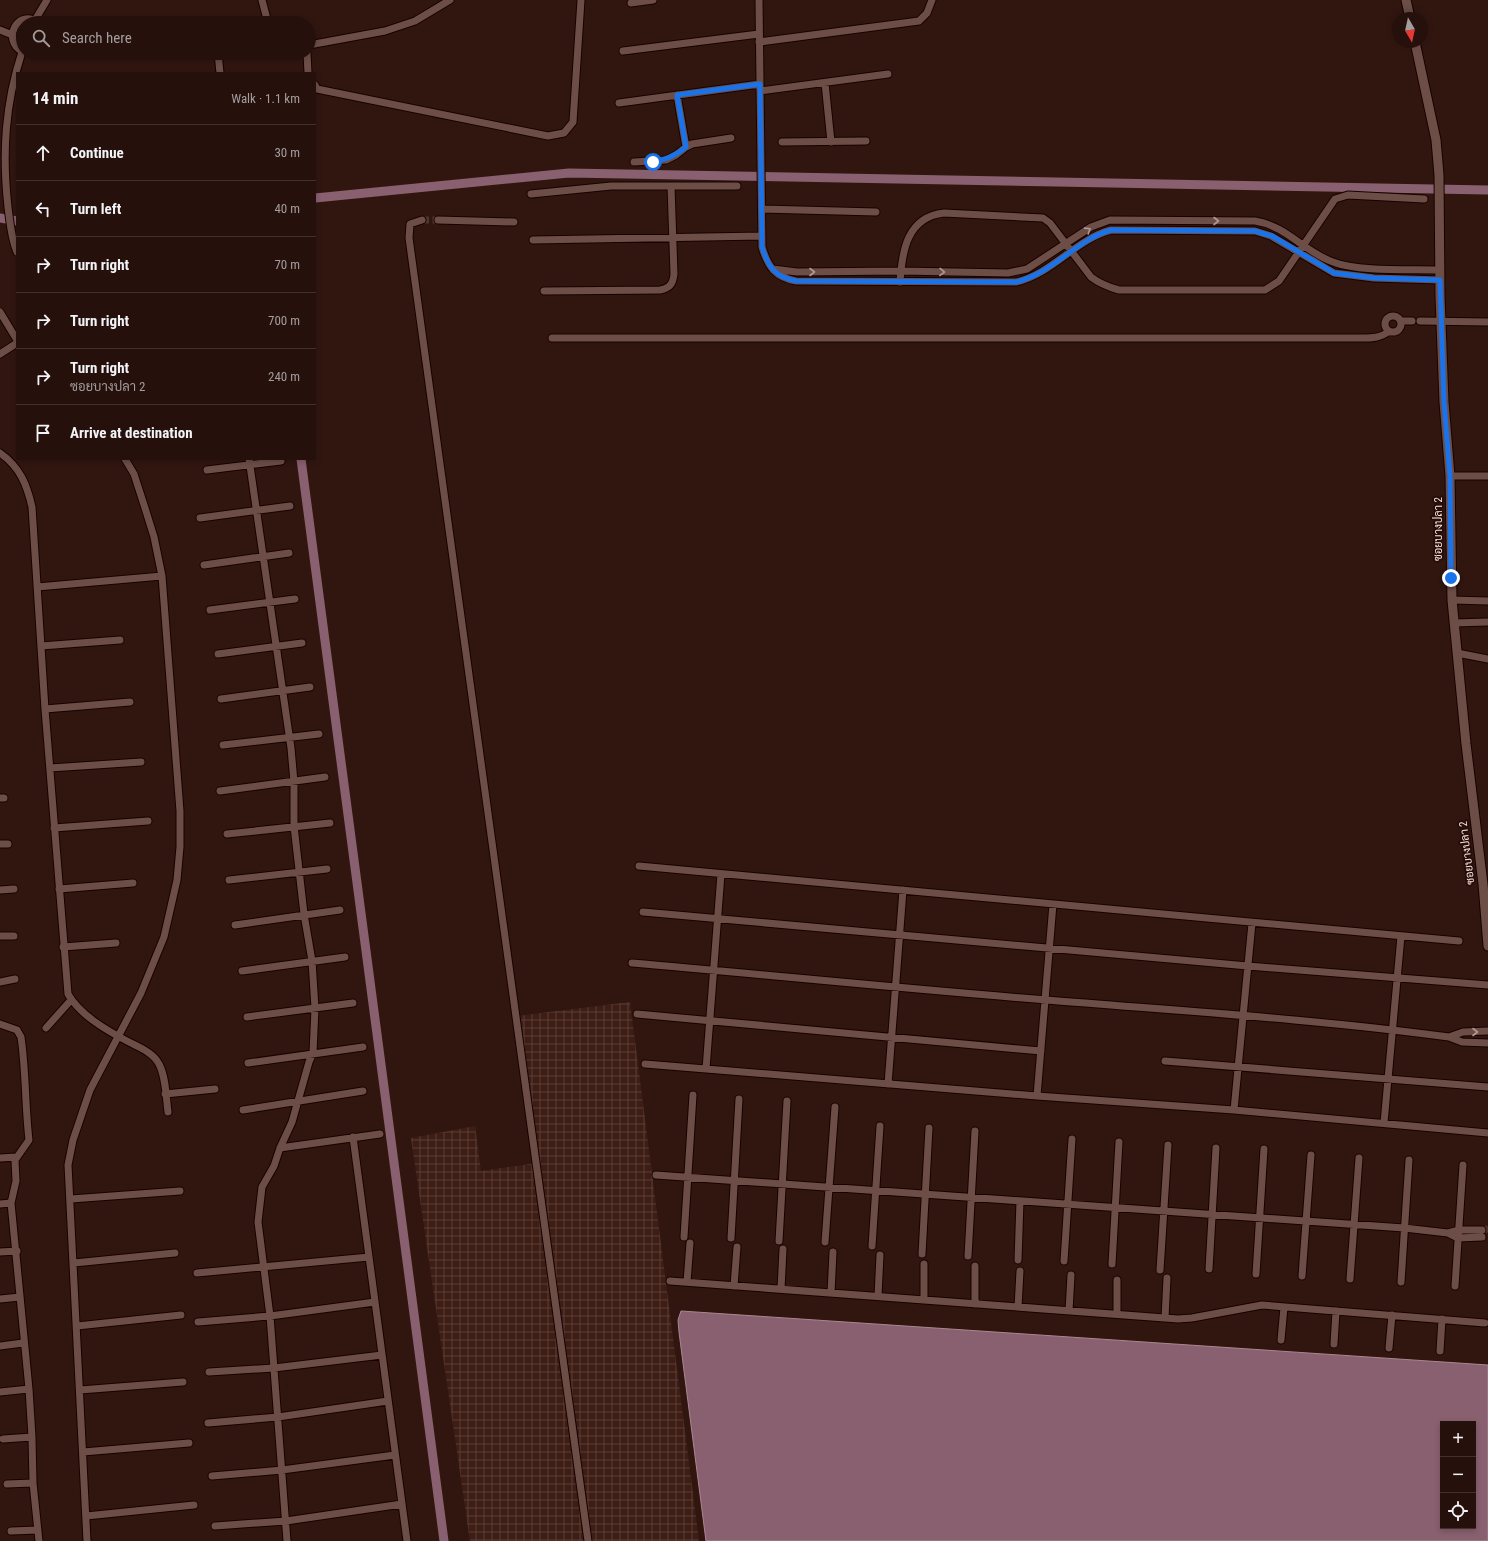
<!DOCTYPE html>
<html lang="en">
<head>
<meta charset="utf-8">
<style>
	body { margin:0; font-family:"Roboto Condensed",Sarabun,sans-serif; background:#2d1915; color:#f1f3f6 }
	.controls { position:absolute; right:12px; bottom:12px; display:grid; overflow:hidden; border-radius:0px; box-shadow:0 2px 6px #0003 }
	.controls button { width:36px; height:36px; display:grid; place-items:center; padding:0; border:0; border-bottom:1px solid #42302d; background:#25100c; color:#f1f3f6; font:20px sans-serif }
	.compass { position:absolute; left:1392px; top:12px; width:36px; height:36px; border-radius:50%; background:#25100c; box-shadow:0 2px 6px #0003; rotate:171deg }
	.stop { position:absolute; width:12px; height:12px; margin:-9px; border:3px solid #1a73e8; border-radius:50%; background:#fff }
	.stop.end { background:#1a73e8; border-color:#fff; box-shadow:0 1px 4px #0008 }
	.list { margin:0; padding:0; list-style:none }
	h2 { display:flex; justify-content:space-between; align-items:center; height:52px; margin:0; padding:0 16px; font-size:17px }
	h2 small { font-size:13px; font-weight:400; color:#a39d9d }
	.list li { display:grid; grid-template-columns:26px 1fr auto; gap:12px; align-items:center; box-sizing:border-box; height:56px; padding:0 16px; border-top:1px solid #42302d }
	.list b { display:block; font-size:15px; white-space:nowrap }
	.list p { margin:0; font-size:13px; white-space:nowrap; color:#a39d9d }
	.list em { font-size:13px; font-style:normal; color:#a39d9d }
	.icon { flex:none; width:22px; height:22px; fill:none; stroke:currentColor; stroke-width:2; stroke-linecap:round; stroke-linejoin:round }
	.map { position:relative; flex:none; width:1488px; height:1541px; overflow:hidden }
	.search { position:absolute; background:#25100c; box-shadow:0 2px 6px #0003; left:16px; top:16px; width:300px; height:44px; display:flex; align-items:center; gap:10px; box-sizing:border-box; padding:0 14px; border-radius:22px; color:#a39d9d; font-size:15px }
	.panel { position:absolute; background:#25100c; box-shadow:0 2px 6px #0003; left:16px; top:72px; width:300px; height:388px; border-radius:0px }
	.map>svg:first-child { display:block }
	.industrial { fill:url(#industrial-grid) }
	.water { fill:#896070; stroke:#aa8791; fill-rule:evenodd }
	.lines { fill:none; stroke-linecap:round; stroke-linejoin:round }
	.canal { stroke:#896070; stroke-width:9 }
	.minor-tunnel { stroke:#4f352f; stroke-width:7; stroke-dasharray:7 3.5; stroke-linecap:butt }
	.minor-casing { stroke:#170201; stroke-width:9 }
	.tertiary-casing { stroke:#170201; stroke-width:11 }
	.minor { stroke:#6d4e47; stroke-width:7 }
	.tertiary { stroke:#6d4e47; stroke-width:9 }
	.oneway { stroke:#b29892 }
	.route { stroke:#1a73e8; stroke-width:5 }
	.labels { text-anchor:middle; dominant-baseline:central; stroke-width:4; stroke-linejoin:round; paint-order:stroke }
	.street-label { font-size:11px; fill:#f6e2de; stroke:#260d08 }
</style>
</head>
<body>
<div class="map">
<svg width="1488" height="1541" viewBox="0 0 1488 1541">
	<defs>
		<pattern id="industrial-grid" width="8" height="8" patternUnits="userSpaceOnUse"><rect width="8" height="8" fill="#3e1d15"/><path d="M0 4h8M4 0v8" fill="none" stroke="#5a3e37"/></pattern>
	</defs>
	<rect width="100%" height="100%" fill="#311610"/>
	<!-- industrial -->
	<path class="industrial" d="M630 1002 699 1541H470L411 1138 475 1126 481 1171 537 1163 517 1016Z"/>
	<!-- water -->
	<path class="water" d="M681 1311 1488 1365V1541H706L679 1332 678 1320ZM1443 1424H1473V1526H1443Z"/>
	<g class="lines">
		<!-- canal -->
		<path class="canal" d="M315 198 569 173 1488 190
			M0 218 17 221
			M301 459 444 1541"/>
		<!-- minor-tunnel -->
		<path class="minor-tunnel" d="M422 220H438
			M1482 1230 1488 1229"/>
		<defs>
			<path id="minor" d="M262 0 268 23
				M759 0 762 247C768 267 775 277 796 281L1016 282C1052 274 1076 239 1111 230L1255 231 1271 236 1334 273 1374 278 1440 280
				M631 3 653 0
				M35 20 47 0
				M0 30 10 34
				M759 42 919 21 927 13 932 0
				M309 45 385 31 415 21 450 0
				M623 51 759 34
				M23 52C0 40 19 7 38 23
				M153 53H182
				M218 53 220 73
				M307 53 308 73
				M825 83 831 142
				M315 85 317 89 548 136 564 133 573 122 581 0
				M760 91 888 74
				M677 95 686 147
				M619 103 760 84
				M782 142 866 141
				M634 162 666 160 676 155 686 147 692 144 731 138
				M531 194 611 186H737
				M762 209 876 212
				M422 220 410 224 409 238 588 1541
				M438 220 514 222
				M533 240 762 236
				M17 252C11 238 10 223 8 207 2 153 5 104 22 52
				M773 269 797 272 901 271 1008 273 1027 269 1091 227 1110 220 1255 221C1287 226 1304 252 1333 262 1358 272 1412 269 1440 270
				M900 282C902 251 907 217 944 213L1043 218 1050 223 1091 277C1100 284 1108 287 1119 290H1265L1279 281 1335 199 1348 195 1424 199
				M544 291 660 290C670 288 673 284 674 274L671 186
				M0 312 17 340
				M1385 324a8 8 0 1 1 16 0a8 8 0 1 1-16 0Z
				M1401 321H1412
				M1420 321 1488 322
				M552 338H1357C1369 338 1380 339 1389 331
				M0 354 17 343
				M0 453C20 467 27 485 32 507L45 709 68 994C80 1015 106 1030 127 1041 138 1047 153 1052 159 1064 166 1077 166 1097 168 1112
				M249 459 291 748 294 782V826L304 914 312 961 315 1008 313 1053 309 1062 292 1122 280 1148 274 1166 262 1187 258 1222 270 1316 287 1541
				M207 470 281 461
				M1450 476H1488
				M200 518 290 506
				M204 565 289 553
				M37 587 162 576
				M1452 600 1488 601
				M210 610 295 599
				M1454 623 1488 622
				M41 646 120 640
				M1457 653 1488 659
				M218 654 302 643
				M221 699 310 687
				M45 709 130 702
				M223 745 319 734
				M50 768 141 762
				M220 791 325 777
				M0 798H4
				M54 828 148 821
				M227 834 330 823
				M0 844H8
				M639 866 1459 941
				M229 880 327 869
				M59 889 133 883
				M0 890 14 889
				M643 912 1248 966 1488 985
				M235 925 340 910
				M0 936H14
				M63 947 116 943
				M632 963C770 975 908 989 1047 1000 1181 1011 1315 1019 1449 1037
				M242 971 345 957
				M0 982 15 979
				M637 1014 1041 1051
				M247 1017 353 1003
				M0 1024 17 1030 21 1037C26 1071 25 1106 29 1140L15 1160 16 1181 11 1203 29 1389 32 1437 33 1483 39 1541
				M46 1028 71 1000
				M1488 1031 1463 1032 1449 1037 1462 1042 1488 1043
				M1165 1061 1488 1087
				M248 1063 363 1047
				M645 1064 1037 1096 1234 1110 1488 1133
				M706 1069 721 874
				M888 1084 903 890
				M165 1094 215 1089
				M1037 1096 1053 904
				M243 1110 363 1091
				M1234 1110 1252 923
				M1384 1123 1401 936
				M353 1137 407 1541
				M280 1148 380 1134
				M0 1158 16 1157
				M656 1175 1404 1228 1448 1233
				M71 1199 180 1191
				M0 1204 11 1203
				M1482 1230H1459L1448 1233 1458 1238 1482 1237
				M684 1237 693 1095
				M731 1238 739 1099
				M779 1241 787 1101
				M825 1242 835 1107
				M872 1246 880 1126
				M0 1252 17 1251
				M922 1254 929 1128
				M968 1256 975 1131
				M1018 1260 1020 1201
				M1064 1261 1072 1139
				M74 1263 175 1253
				M1112 1264 1119 1142
				M1209 1269 1216 1148
				M1160 1270 1168 1145
				M197 1273 369 1257
				M1256 1274 1264 1149
				M1302 1276 1311 1155
				M1350 1279 1359 1158
				M670 1281 1178 1319 1192 1318 1262 1305 1485 1323
				M687 1282 690 1243
				M1401 1282 1409 1160
				M734 1286 737 1247
				M1455 1286 1463 1165
				M781 1289 783 1249
				M831 1293 833 1252
				M878 1296 880 1255
				M0 1299 20 1297
				M924 1300V1264
				M975 1304V1266
				M1018 1307 1020 1271
				M1069 1311 1071 1275
				M1117 1314V1280
				M1165 1318 1167 1278
				M198 1322 270 1316 375 1302
				M77 1326 181 1315
				M1281 1340 1284 1307
				M1334 1344 1336 1311
				M0 1346 23 1343
				M1389 1348 1392 1315
				M1440 1351 1442 1319
				M209 1372 274 1368 382 1355
				M80 1390 183 1382
				M0 1392 29 1389
				M208 1423 278 1417 388 1401
				M3 1439 32 1437
				M83 1452 189 1443
				M212 1476 282 1470 395 1455
				M7 1484 33 1483
				M86 1516 194 1505
				M215 1526 286 1521 402 1504
				M11 1531 38 1530
				M87 1541 68 1165 73 1140 90 1090 141 993 164 937 177 880 180 847V811L162 576 154 537 145 508 134 474 125 459"/>
			<path id="tertiary" d="M1406 0 1410 18
				M1415 42 1436 140 1439 175 1440 296 1444 402 1450 476 1452 600 1466 744 1483 884 1488 946"/>
		</defs>
		<!-- minor casing -->
		<use href="#minor" class="minor-casing"/>
		<!-- tertiary casing -->
		<use href="#tertiary" class="tertiary-casing"/>
		<!-- minor -->
		<use href="#minor" class="minor"/>
		<!-- tertiary -->
		<use href="#tertiary" class="tertiary"/>
	</g>
	<!-- one-way arrows -->
	<defs><path id="oneway-chevron" d="M-2-3.5L2.5 0L-2 3.5" fill="none" stroke-width="1.6" stroke-linecap="round" stroke-linejoin="round"/></defs>
	<g class="oneway">
		<use href="#oneway-chevron" transform="translate(1216 221)"/>
		<use href="#oneway-chevron" transform="translate(1088 230) rotate(-32)"/>
		<use href="#oneway-chevron" transform="translate(812 272)"/>
		<use href="#oneway-chevron" transform="translate(942 272) rotate(1)"/>
		<use href="#oneway-chevron" transform="translate(1475 1032)"/>
	</g>
	<g class="lines">
		<!-- route -->
		<path class="route" d="M653 162C667 159 675 156 686 147L677 95 760 84 762 247C768 267 775 277 796 281L1016 282C1052 274 1077 239 1111 230L1255 231 1272 236 1334 273 1374 278 1440 280 1444 402 1450 476 1451 578"/>
	</g>
	<g class="labels">
		<!-- street labels -->
		<g class="street-label">
			<text transform="translate(1438 529) rotate(-90)">ซอยบางปลา 2</text>
			<text transform="translate(1467 853) rotate(-97)">ซอยบางปลา 2</text>
		</g>
	</g>
</svg>
<div class="controls">
<button>+</button>
<button>−</button>
<button><svg class="icon" aria-label="locate" viewBox="0 0 24 24"><circle cx="12" cy="12" r="6"/><path d="M12 2v4M12 18v4M2 12h4M18 12h4"/></svg></button>
</div>
<svg class="compass" viewBox="-18 -18 36 36"><path d="M0-13l5 13h-10z" fill="#e53935"/><path d="M0 13l5-13h-10z" fill="#a39d9d"/></svg>
<div class="stop" style="left:653px;top:162px"></div>
<div class="stop end" style="left:1451px;top:578px"></div>
<div class="search"><svg class="icon" aria-label="search" viewBox="0 0 24 24"><circle cx="10" cy="10" r="6"/><path d="M15 15l6 6"/></svg>Search here</div>
<section class="panel">
<h2>14 min<small>Walk · 1.1 km</small></h2>
<ul class="list">
<li><svg class="icon" aria-label="ahead" viewBox="0 0 24 24"><path d="M12 20V5M6 11l6-6 6 6"/></svg><div><b>Continue</b></div><em>30 m</em></li>
<li><svg class="icon" aria-label="left" viewBox="0 0 24 24"><path d="M17 20v-9H6M10 6l-5 5 5 5"/></svg><div><b>Turn left</b></div><em>40 m</em></li>
<li><svg class="icon" aria-label="right" viewBox="0 0 24 24"><path d="M7 20v-9h11M14 6l5 5-5 5"/></svg><div><b>Turn right</b></div><em>70 m</em></li>
<li><svg class="icon" aria-label="right" viewBox="0 0 24 24"><path d="M7 20v-9h11M14 6l5 5-5 5"/></svg><div><b>Turn right</b></div><em>700 m</em></li>
<li><svg class="icon" aria-label="right" viewBox="0 0 24 24"><path d="M7 20v-9h11M14 6l5 5-5 5"/></svg><div><b>Turn right</b><p>ซอยบางปลา 2</p></div><em>240 m</em></li>
<li><svg class="icon" aria-label="arrive" viewBox="0 0 24 24"><path d="M6 21V4h12l-3 4 3 4H6"/></svg><div><b>Arrive at destination</b></div></li>
</ul>
</section>
</div>
</body>
</html>
